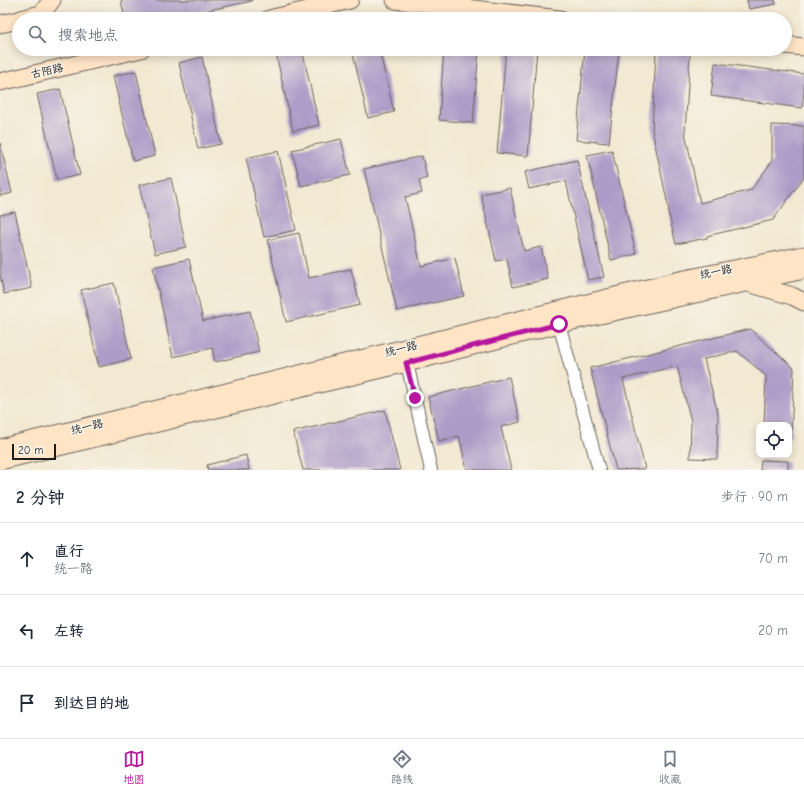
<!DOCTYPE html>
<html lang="zh">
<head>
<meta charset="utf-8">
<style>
	body { margin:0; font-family:"Comic Neue","LXGW WenKai TC",sans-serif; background:#f6f6f7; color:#1f2937 }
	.controls { position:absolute; right:12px; bottom:12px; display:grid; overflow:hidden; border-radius:8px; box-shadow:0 2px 10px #0003 }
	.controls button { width:36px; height:36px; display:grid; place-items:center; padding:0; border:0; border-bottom:1px solid #e0e1e3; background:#fff; color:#1f2937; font:20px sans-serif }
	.scale { position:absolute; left:12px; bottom:10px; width:44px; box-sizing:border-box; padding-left:4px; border:2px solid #1c1c1c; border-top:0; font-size:11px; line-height:14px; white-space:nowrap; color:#1c1c1c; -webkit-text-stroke:3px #f7f3e8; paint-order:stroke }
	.stop { position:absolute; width:12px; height:12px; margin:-9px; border:3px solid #b5179e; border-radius:50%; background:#fff }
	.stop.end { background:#b5179e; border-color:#fff; box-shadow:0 1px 4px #0008 }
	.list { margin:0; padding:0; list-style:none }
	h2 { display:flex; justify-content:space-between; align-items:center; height:52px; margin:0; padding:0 16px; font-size:17px }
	h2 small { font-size:13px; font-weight:400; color:#747a83 }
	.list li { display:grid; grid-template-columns:26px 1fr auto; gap:12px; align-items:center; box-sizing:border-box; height:72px; padding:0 16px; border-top:1px solid #e0e1e3 }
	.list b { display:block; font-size:15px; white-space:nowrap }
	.list p { margin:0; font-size:13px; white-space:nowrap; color:#747a83 }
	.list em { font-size:13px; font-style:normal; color:#747a83 }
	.icon { flex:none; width:22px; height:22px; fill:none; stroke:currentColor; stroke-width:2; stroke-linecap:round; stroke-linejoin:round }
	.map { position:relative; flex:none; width:804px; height:470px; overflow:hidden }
	.search { position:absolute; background:#fff; box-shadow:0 2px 10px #0003; left:12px; right:12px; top:12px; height:44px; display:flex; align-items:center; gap:10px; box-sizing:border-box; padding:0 14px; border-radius:22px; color:#747a83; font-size:15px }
	.sheet { height:268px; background:#fff }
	nav { display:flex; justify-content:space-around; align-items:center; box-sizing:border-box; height:56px; border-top:1px solid #e0e1e3; background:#fff; font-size:11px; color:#747a83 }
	nav a { display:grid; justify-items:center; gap:2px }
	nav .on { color:#b5179e }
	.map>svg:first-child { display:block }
	.building { fill:#ad9cc8 }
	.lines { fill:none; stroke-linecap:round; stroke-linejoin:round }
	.street-casing { stroke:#67635b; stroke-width:14 }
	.secondary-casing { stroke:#67635b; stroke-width:19 }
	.street { stroke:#fff; stroke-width:12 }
	.secondary { stroke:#ffe4c6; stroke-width:17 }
	.route { stroke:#b5179e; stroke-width:5 }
	.labels { text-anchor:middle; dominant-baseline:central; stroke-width:3; stroke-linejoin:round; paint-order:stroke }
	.street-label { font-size:11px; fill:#1c1c1c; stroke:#f7f3e8 }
</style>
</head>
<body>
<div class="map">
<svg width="804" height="470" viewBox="0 0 804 470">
	<rect width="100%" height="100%" fill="#f7f3e8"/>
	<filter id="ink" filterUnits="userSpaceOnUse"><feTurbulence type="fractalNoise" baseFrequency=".025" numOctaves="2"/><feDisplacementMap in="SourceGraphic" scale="8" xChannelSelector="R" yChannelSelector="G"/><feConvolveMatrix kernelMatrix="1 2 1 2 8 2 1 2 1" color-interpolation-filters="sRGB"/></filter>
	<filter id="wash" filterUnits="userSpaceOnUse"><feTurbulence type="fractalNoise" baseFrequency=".012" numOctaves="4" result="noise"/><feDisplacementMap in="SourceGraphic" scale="16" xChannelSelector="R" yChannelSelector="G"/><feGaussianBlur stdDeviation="0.9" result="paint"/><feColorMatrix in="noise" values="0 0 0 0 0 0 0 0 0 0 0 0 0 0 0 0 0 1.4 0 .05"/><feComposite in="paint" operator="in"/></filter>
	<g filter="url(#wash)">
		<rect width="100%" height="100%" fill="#f3e8d1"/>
		<g id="blocks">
			<!-- building -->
			<path class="building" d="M121 0H252V1L166 19H125Z
				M747 0H775L776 4 749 9Z
				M275 49H302L319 125 293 131Z
				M352 49H379L394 112 368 118Z
				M444 49H479L473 123 439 120Z
				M506 49H537L528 156 497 153Z
				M585 49 619 50 609 143 576 140Z
				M656 52 690 54 685 132 700 203 751 190 772 161V125L804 126V177L773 220 707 236V238L676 244 668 211 669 210 652 130Z
				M202 57 221 144 198 149 179 63Z
				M715 63 804 74V92L802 108 711 96Z
				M136 71 155 156 133 161 113 76Z
				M60 89 80 175 57 180 37 94Z
				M341 139 350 175 301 186 292 150Z
				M0 143 12 193 0 196Z
				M612 150 636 254 611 260 587 155Z
				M278 151 296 230 264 237 246 158Z
				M422 156 427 178 419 180 422 193 405 197 421 266 455 258 464 296 397 311 364 169Z
				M577 160 604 277 588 280 566 181 529 189 525 172Z
				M171 178 186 247 155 254 139 185Z
				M510 188 524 251 541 247 548 279 513 287 507 259 496 261 481 194Z
				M15 212 32 288 4 294 0 275V215Z
				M299 233 309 278 351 269 360 305 286 322 268 240Z
				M189 259 203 321 250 311 259 352 215 362 212 348 173 357 153 267Z
				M114 283 131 359 99 367 81 290Z
				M750 329 794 368 791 437H789V425H764L766 376 737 351 704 359 718 414 717 459 690 458 691 421 677 366 623 379 645 469 616 470 590 368Z
				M509 377 520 422 501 427 511 470H467L459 436 439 441 428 397Z
				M385 410 400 470H303L293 432Z
				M246 455 249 470H208L207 465Z
				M761 460 788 461V470H760Z"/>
		</g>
	</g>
	<g filter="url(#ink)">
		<use href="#blocks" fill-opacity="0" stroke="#67635b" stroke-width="1"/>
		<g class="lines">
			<defs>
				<path id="street" d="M559 324 599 470
					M407 363 431 470"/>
				<path id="secondary" d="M395 0 560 19
					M21 19 41 14 52 0
					M269 19 350 0
					M0 24 19 20
					M785 45 804 47
					M0 82 141 49
					M748 283 792 296 804 302
					M0 448 680 280 798 256 804 255
					M0 461 407 363 559 324 804 270"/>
			</defs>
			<!-- street casing -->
			<use href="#street" class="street-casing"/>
			<!-- secondary casing -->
			<use href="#secondary" class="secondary-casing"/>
			<!-- street -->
			<use href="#street" class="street"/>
			<!-- secondary -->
			<use href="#secondary" class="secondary"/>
		</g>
	</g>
	<g class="lines" filter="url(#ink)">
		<!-- route -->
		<path class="route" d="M415 398 406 363 559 324"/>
	</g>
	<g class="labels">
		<!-- street labels -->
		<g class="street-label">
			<text transform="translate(47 71) rotate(-13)">古陌路</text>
			<text transform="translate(716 272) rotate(-12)">统一路</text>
			<text transform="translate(401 349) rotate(-14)">统一路</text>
			<text transform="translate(87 427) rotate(-14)">统一路</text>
		</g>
	</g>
</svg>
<div class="controls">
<button><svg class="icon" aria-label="locate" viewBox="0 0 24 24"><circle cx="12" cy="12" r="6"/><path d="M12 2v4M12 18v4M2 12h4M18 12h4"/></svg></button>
</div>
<div class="scale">20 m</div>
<div class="stop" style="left:559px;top:324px"></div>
<div class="stop end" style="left:415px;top:398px"></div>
<div class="search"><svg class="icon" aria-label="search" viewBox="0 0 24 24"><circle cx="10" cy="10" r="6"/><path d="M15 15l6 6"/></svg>搜索地点</div>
</div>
<section class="sheet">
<h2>2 分钟<small>步行 · 90 m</small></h2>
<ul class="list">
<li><svg class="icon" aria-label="ahead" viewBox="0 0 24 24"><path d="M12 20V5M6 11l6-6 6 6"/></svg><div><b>直行</b><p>统一路</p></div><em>70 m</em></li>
<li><svg class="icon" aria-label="left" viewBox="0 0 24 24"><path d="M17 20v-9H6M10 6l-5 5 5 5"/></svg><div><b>左转</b></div><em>20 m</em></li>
<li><svg class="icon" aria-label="arrive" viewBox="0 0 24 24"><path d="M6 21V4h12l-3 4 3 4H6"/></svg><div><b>到达目的地</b></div></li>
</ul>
</section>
<nav>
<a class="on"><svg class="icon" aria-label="map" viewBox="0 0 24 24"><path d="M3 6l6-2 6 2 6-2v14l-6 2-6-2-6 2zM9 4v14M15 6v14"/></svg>地图</a>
<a><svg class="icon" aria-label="directions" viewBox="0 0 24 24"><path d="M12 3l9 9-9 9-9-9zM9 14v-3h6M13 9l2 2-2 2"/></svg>路线</a>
<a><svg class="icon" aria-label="saved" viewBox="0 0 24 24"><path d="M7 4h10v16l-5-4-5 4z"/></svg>收藏</a>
</nav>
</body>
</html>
